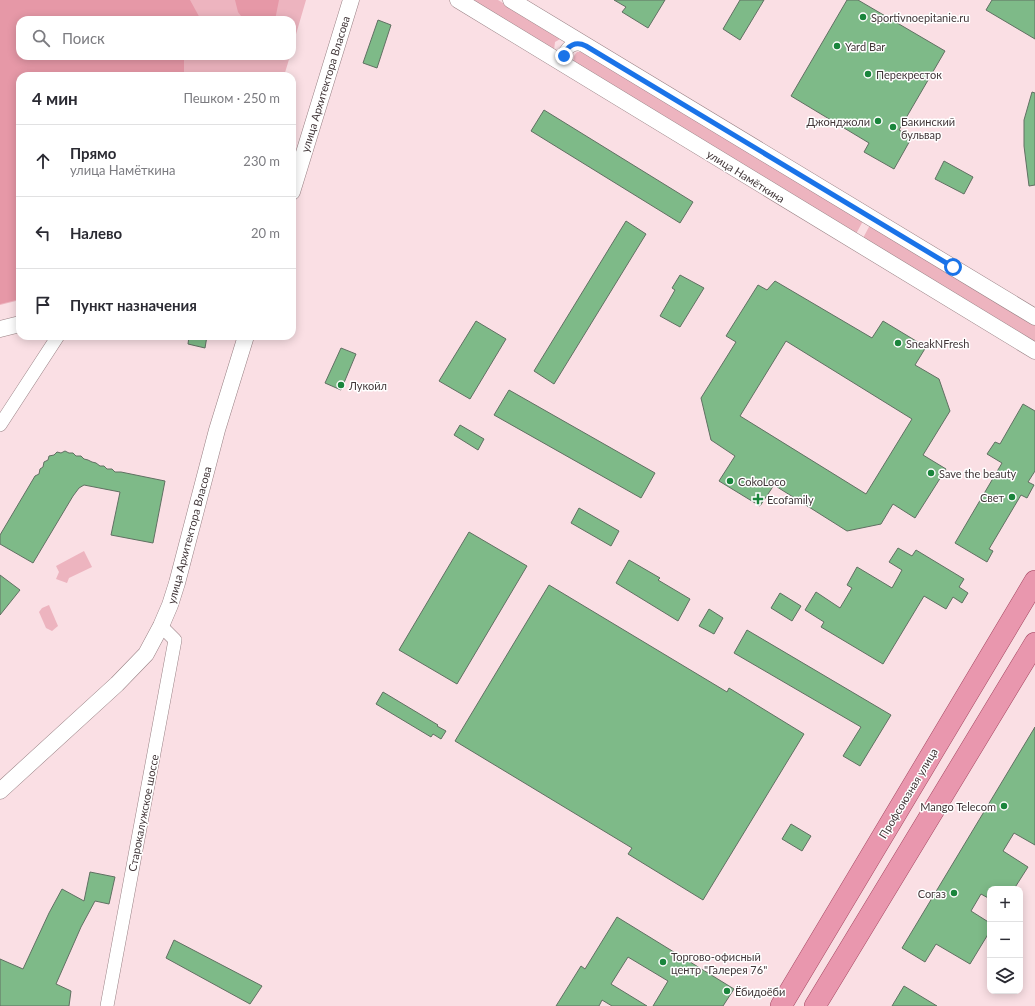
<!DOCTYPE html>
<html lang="ru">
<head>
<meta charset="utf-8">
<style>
	body { margin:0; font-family:Lato,sans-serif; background:#f7f7f7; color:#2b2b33 }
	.controls { position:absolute; right:12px; bottom:12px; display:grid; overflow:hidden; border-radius:8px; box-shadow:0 2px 10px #0003 }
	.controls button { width:36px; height:36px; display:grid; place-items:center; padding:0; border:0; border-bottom:1px solid #e1e1e2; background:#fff; color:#2b2b33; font:20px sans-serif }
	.stop { position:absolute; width:12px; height:12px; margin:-9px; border:3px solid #1a73e8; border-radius:50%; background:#fff }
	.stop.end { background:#1a73e8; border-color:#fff; box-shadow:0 1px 4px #0008 }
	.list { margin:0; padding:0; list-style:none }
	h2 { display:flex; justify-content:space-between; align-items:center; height:52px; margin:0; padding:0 16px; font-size:17px }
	h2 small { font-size:13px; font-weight:400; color:#7c7c81 }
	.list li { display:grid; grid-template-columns:26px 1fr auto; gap:12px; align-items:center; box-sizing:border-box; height:72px; padding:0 16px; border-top:1px solid #e1e1e2 }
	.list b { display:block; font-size:15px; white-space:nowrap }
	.list p { margin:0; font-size:13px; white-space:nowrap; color:#7c7c81 }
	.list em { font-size:13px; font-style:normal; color:#7c7c81 }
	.icon { flex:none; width:22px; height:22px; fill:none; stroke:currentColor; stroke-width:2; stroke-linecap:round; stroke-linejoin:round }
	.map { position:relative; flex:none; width:1035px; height:1006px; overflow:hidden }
	.search { position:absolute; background:#fff; box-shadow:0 2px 10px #0003; left:16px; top:16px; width:280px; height:44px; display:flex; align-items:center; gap:10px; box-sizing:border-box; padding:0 14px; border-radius:12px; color:#7c7c81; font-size:15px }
	.panel { position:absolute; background:#fff; box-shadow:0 2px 10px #0003; left:16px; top:72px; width:280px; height:268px; border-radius:12px }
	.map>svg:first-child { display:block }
	.green { fill:#edb4bf }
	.forest { fill:#e698a7 }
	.building { fill:#7eba88; stroke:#607062; fill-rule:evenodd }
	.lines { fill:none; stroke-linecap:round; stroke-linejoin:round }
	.minor-casing { stroke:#988084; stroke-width:14 }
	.tertiary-casing { stroke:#988084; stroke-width:17 }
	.primary-casing { stroke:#a54862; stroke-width:22 }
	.minor { stroke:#fff; stroke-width:13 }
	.tertiary { stroke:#fff; stroke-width:16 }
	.primary { stroke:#e997ae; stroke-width:21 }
	.route { stroke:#1a73e8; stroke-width:5 }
	.poi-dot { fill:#1a853c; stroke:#fff; stroke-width:1.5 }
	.labels { text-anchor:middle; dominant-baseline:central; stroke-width:3; stroke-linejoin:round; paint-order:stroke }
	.poi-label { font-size:11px; fill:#423739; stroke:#fff; text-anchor:start }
	.street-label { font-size:11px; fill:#423739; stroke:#fff }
</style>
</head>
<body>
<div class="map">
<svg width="1035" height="1006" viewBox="0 0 1035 1006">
	<rect width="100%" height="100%" fill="#fadfe4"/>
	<!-- green -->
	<path class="green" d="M0 0H306L292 48V20H20V56H290L284 76H20V300L0 305Z
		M470 0H498L562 38 555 42 554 50Z
		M577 52H582L863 221 856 234 575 64C573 59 573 56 577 52Z
		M870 225 1035 324V342L863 238Z
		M84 551 92 567 69 578 67 583 56 579 59 572 56 566Z
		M49 605 58 626 52 631 46 628 39 612 42 608Z"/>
	<!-- forest -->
	<path class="forest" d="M0 0H190L201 20H20V56H184V76H20V299L0 304Z
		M235 0H279L275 20H244L238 12Z"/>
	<!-- building -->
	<path class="building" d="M614 0H665L648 28 622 12 626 7Z
		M740 0H764L740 40 723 29Z
		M847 0H858L945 51 899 130 912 137 894 169 864 152 869 143 791 96Z
		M992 0H1035V39L986 10Z
		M378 20 391 25 377 68 363 63Z
		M1032 92 1035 93V185L1029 186 1024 146V120Z
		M544 110 693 202 680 223 531 131Z
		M944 161 973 177 964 194 935 179Z
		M626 221 646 234 554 384 534 371Z
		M680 275 704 288 680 327 660 316 675 290 672 288Z
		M775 281 872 338 883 321 926 347 915 365 939 379 950 411 923 455 946 469 915 518 893 504 881 524 847 531 774 485 760 506 719 481 735 456 711 440 701 398 736 342 726 336 758 285 767 290ZM786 341 912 419 866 494 740 416Z
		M476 321 506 339 470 399 439 381Z
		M189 336H207L205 348 188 344Z
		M341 348 356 354 341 390 325 383Z
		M509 390 655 473 641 498 494 415Z
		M1023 404 1035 411V471L1028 482 1034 485 1027 498 1021 495 989 549 993 551 987 562 955 543 1002 463 987 454 995 442 1000 444Z
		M460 425 484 439 478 450 454 435Z
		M65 451 69 453H73L76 456H81L84 459 88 460 92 462 96 463 100 466H104L107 469H112L115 472H121L165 481 153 543 111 535 120 492 84 485 79 488 73 496 33 563 0 544V535L35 476 39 474 40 469 43 467 44 462 48 460 49 456 54 455 57 452 61 453Z
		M579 508 619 531 611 546 571 523Z
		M469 532 527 566 457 684 399 650Z
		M898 548 912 556 916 550 964 579 959 587 968 593 962 603 953 597 946 609 924 596 883 664 821 627 824 622 805 610 816 592 840 608 852 588 847 585 857 567 892 588 902 570 889 562Z
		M629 560 660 578 658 580 690 599 678 621 616 583Z
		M0 575 20 590 0 615Z
		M549 585 727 692 729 688 804 734 703 900 628 854 632 848 455 741Z
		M780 593 801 606 792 621 771 608Z
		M709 609 723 618 714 634 699 626Z
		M747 630 891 715 860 766 843 756 861 727 734 653Z
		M383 692 438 725 437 726 446 731 441 739 433 734 431 737 376 704Z
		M1035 727V845L1014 833 1003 851 1028 867 1014 889H990V899L981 894 971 911 990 923V931L970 964 936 944 925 962 902 948Z
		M791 824 811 836 802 851 782 839Z
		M90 872 115 877 109 904 95 901 81 927 56 984 71 991 69 1006H0V959L23 969 49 913 62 889 84 901Z
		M617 917 734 989 723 1006H653L668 981 628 957 611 984 647 1006H612L602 1000 599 1006H556L581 966 585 969Z
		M174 940 262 986 250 1004 166 958Z
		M904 986 937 1006H892Z"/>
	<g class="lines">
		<defs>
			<path id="minor" d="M570 69 564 61C563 48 574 40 586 46
				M0 425 58 336
				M107 1006 175 640 161 626"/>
			<path id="tertiary" d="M458 0 1035 351
				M511 0 1035 317
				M292 192 351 0
				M0 329 20 324
				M0 791 117 684 146 654 161 626 170 605 177 583 217 430 246 336"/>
			<path id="primary" d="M781 1006 1035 581
				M815 1006 1035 643"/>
		</defs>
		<!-- minor casing -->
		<use href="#minor" class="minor-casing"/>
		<!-- tertiary casing -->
		<use href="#tertiary" class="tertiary-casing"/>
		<!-- primary casing -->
		<use href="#primary" class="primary-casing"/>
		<!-- minor -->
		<use href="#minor" class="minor"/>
		<!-- tertiary -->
		<use href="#tertiary" class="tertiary"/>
		<!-- primary -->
		<use href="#primary" class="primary"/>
	</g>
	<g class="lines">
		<!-- route -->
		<path class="route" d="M564 56C567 45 576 41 586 46L953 267"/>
	</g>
	<!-- markers -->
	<g class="poi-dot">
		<circle cx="863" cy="17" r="4"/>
		<circle cx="837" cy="46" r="4"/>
		<circle cx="868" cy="74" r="4"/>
		<circle cx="878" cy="121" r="4"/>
		<circle cx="893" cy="127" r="4"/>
		<circle cx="898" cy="343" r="4"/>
		<circle cx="341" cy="385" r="4"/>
		<circle cx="931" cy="473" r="4"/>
		<circle cx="730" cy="481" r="4"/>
		<circle cx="1012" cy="497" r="4"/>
		<path d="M756 493h4v4h4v4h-4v4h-4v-4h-4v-4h4z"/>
		<circle cx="1004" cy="806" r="4"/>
		<circle cx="954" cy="893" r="4"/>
		<circle cx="663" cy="962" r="4"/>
		<circle cx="727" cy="991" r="4"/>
	</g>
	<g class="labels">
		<!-- poi labels -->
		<g class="poi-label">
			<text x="871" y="17">Sportivnoepitanie.ru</text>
			<text x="845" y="46">Yard Bar</text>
			<text x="876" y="74">Перекресток</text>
			<text x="870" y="121" text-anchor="end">Джонджоли</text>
			<text x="901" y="121">Бакинский<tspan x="901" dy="13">бульвар</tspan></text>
			<text x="906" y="343">SneakNFresh</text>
			<text x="349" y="385">Лукойл</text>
			<text x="939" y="473">Save the beauty</text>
			<text x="738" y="481">CokoLoco</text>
			<text x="1004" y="497" text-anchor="end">Свет</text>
			<text x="767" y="499">Ecofamily</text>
			<text x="996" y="806" text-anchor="end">Mango Telecom</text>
			<text x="946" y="893" text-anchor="end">Согаз</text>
			<text x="671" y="956">Торгово-офисный<tspan x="671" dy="13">центр "Галерея 76"</tspan></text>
			<text x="735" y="991">Ёбидоёби</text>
		</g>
		<!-- street labels -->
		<g class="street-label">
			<text transform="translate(325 84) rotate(-73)">улица Архитектора Власова</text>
			<text transform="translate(746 176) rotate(32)">улица Намёткина</text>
			<text transform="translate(189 535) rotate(-75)">улица Архитектора Власова</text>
			<text transform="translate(908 793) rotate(-59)">Профсоюзная улица</text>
			<text transform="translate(143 813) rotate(-79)">Старокалужское шоссе</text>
		</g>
	</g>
</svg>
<div class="controls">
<button>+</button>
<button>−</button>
<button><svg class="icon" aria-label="layers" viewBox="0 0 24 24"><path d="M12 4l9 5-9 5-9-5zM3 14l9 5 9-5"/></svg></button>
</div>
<div class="stop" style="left:953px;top:267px"></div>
<div class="stop end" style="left:564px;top:56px"></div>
<div class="search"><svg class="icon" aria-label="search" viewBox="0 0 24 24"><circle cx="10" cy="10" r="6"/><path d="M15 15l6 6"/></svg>Поиск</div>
<section class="panel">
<h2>4 мин<small>Пешком · 250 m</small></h2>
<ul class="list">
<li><svg class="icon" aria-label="ahead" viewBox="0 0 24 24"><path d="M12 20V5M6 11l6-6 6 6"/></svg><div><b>Прямо</b><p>улица Намёткина</p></div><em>230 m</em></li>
<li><svg class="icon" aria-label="left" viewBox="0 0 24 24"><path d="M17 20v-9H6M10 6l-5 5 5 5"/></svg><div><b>Налево</b></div><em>20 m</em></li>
<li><svg class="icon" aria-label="arrive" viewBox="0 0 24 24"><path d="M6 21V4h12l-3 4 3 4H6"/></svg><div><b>Пункт назначения</b></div></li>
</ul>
</section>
</div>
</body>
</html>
